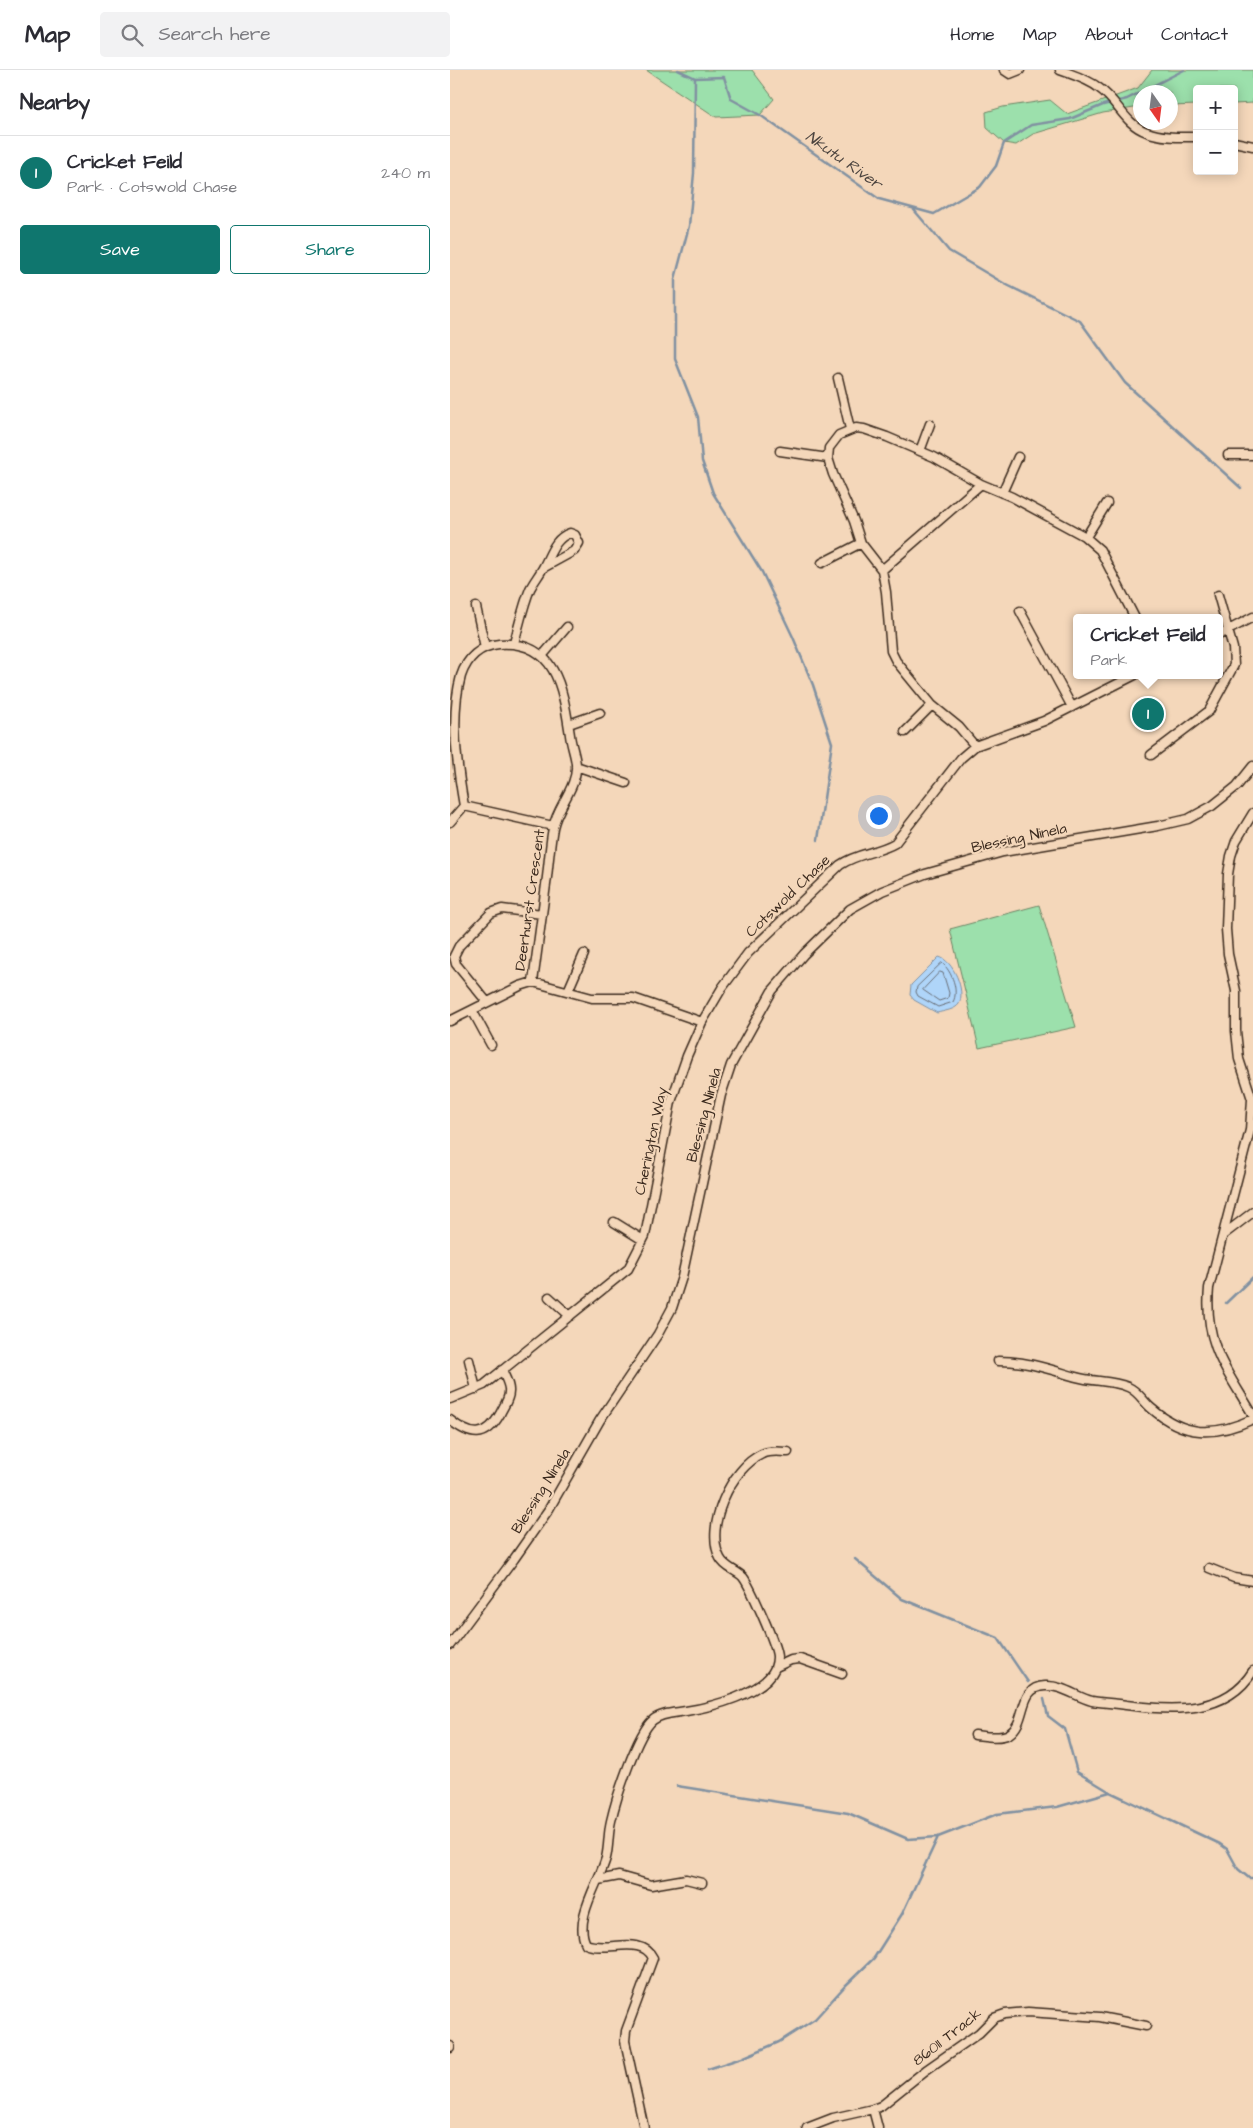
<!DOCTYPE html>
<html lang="en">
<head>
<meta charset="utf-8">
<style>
	body { margin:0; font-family:"Architects Daughter",sans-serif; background:#f2f2f3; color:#2b2b33 }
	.controls { position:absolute; right:15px; top:15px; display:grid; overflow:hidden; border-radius:5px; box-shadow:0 2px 12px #0003 }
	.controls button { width:45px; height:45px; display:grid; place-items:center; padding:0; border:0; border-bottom:1px solid #e1e1e2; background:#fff; color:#2b2b33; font:25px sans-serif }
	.compass { position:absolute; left:683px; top:15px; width:45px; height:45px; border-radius:50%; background:#fff; box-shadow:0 2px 12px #0003; rotate:166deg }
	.you { position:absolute; left:428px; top:745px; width:18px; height:18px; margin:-12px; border:4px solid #fff; border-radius:50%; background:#1a73e8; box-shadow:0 0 0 8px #1a73e833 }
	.badge { display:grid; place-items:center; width:32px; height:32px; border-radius:50%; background:#0f766e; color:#fff; font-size:16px; font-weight:700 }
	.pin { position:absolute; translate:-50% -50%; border:2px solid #fff; box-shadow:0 1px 5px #0006 }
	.popup { position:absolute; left:623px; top:544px; width:150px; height:65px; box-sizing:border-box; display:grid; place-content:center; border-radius:5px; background:#fff; filter:drop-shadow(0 1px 4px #0005); font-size:16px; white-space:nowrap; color:#7c7c81 }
	.popup b { font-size:19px; color:#2b2b33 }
	.popup::after { content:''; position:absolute; left:50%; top:100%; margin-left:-10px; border:10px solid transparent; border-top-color:#fff }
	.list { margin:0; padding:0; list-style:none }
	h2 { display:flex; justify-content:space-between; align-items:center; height:65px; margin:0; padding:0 20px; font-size:21px }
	h2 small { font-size:16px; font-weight:400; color:#7c7c81 }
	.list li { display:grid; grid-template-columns:32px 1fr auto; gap:15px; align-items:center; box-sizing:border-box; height:75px; padding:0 20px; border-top:1px solid #e1e1e2 }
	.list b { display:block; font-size:19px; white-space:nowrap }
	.list p { margin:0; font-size:16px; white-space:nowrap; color:#7c7c81 }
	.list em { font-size:16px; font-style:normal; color:#7c7c81 }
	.actions { display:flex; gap:10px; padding:15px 20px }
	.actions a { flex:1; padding:11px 0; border:1px solid #0f766e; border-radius:5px; text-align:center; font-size:18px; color:#0f766e }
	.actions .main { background:#0f766e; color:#fff }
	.icon { flex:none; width:28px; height:28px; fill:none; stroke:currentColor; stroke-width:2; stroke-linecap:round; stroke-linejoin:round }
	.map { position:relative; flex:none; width:803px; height:2058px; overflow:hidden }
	header { display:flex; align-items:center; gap:30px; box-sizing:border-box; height:70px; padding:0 25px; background:#fff; border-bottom:1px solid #e1e1e2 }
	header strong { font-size:24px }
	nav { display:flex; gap:28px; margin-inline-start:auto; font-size:18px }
	.search { width:350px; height:45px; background:#f2f2f3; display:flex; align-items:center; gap:12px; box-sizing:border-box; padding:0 18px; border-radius:5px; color:#7c7c81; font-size:19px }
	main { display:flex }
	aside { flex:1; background:#fff }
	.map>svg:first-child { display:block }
	.green { fill:#9ce0ac; stroke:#6c8565 }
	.water { fill:#afd5f9; stroke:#8191a1 }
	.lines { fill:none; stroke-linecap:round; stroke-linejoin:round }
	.shore { stroke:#696e76; stroke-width:1 }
	.stream { stroke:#8191a1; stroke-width:2.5 }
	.minor-casing { stroke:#3b2a1e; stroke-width:11 }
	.minor { stroke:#f4d7ba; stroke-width:8 }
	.labels { text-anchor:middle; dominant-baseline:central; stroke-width:4.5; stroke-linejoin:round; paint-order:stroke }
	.street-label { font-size:15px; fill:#3b2a1e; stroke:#f4d7ba }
	.water-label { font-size:16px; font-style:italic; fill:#4c443f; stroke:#f4d7ba }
</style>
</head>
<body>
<header>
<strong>Map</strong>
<div class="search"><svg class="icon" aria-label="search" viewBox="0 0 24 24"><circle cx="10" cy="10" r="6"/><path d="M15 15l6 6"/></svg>Search here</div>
<nav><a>Home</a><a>Map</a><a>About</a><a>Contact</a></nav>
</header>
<main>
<aside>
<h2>Nearby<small></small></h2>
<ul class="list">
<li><span class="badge">1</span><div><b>Cricket Feild</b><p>Park · Cotswold Chase</p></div><em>240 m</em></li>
</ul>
<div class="actions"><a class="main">Save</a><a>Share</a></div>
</aside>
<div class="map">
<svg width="803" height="2058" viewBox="0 0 803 2058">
	<rect width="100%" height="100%" fill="#f4d7ba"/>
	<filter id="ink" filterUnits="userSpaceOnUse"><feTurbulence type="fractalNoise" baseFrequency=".02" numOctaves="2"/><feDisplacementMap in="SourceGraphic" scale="10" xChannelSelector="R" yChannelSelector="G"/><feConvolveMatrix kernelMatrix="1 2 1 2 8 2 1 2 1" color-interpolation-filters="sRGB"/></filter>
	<g filter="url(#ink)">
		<!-- green -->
		<path class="green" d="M196 0H302L324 29 310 45 266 47Z
			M702 0H803V33L784 34V19H747V35L721 36 720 22H690V37L653 43 583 64 566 75 554 73 537 58 536 42 553 37 600 30 617 44 688 18Z
			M589 835 626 957 529 978 500 859Z"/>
		<!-- water -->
		<path class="water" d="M489 887C503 890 516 921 509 934 505 940 494 941 487 943L464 930 460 925 461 915Z"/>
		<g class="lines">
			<!-- shore -->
			<path class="shore" d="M492 893C502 901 509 921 503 932L488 937 468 926 466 922 467 917Z
				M490 902 493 903 499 923 498 928 489 931 473 920Z"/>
			<!-- stream -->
			<path class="stream" d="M228 0 245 8 274 7 281 29 310 45 429 129 484 144 530 117 546 96 554 73 581 55 620 49 653 35 677 29 734 0
				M245 8 244 103 239 156 225 209V289L248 347 252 391 263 423 312 502 343 567 363 615 382 673 368 770
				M464 140 499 181 555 214 630 251 675 313 791 418
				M776 1233 803 1207
				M405 1489 452 1529 548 1568 578 1612
				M594 1629 598 1646 615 1659 627 1702 660 1722 770 1774 777 1779 788 1799 799 1808H803
				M227 1716 398 1743 458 1769 488 1767 547 1744 607 1737 660 1722
				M258 1999 292 1988 329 1972 365 1949 395 1916 424 1888 452 1844 488 1767"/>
			<defs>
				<path id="minor" d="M554 0 560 4 570 0
					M610 0C623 5 638 9 649 18 668 31 674 54 697 62 713 68 730 67 747 67
					M784 72 803 76
					M388 308 400 359
					M330 381 378 388
					M470 381 480 354
					M778 385H803
					M552 423 568 387
					M636 467 657 433
					M372 493 411 473
					M432 500 531 414
					M26 537 35 577
					M570 541 622 637
					M769 565 803 547
					M64 573C69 556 73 536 80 519 84 511 90 504 94 496 101 483 105 468 120 463L125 465 129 473 124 481 93 498
					M93 585 117 557
					M119 654 150 643
					M455 662 482 635
					M525 676 509 657 482 635 446 591 441 581 436 522 432 500 411 473 404 451 383 404 378 388 379 378 389 365 406 358 414 359 437 367 484 387 531 414 562 427 634 466 650 480 685 548
					M701 685 759 641 784 595 783 578 768 525
					M126 696 176 713
					M14 736 103 756
					M803 743 786 771 781 786 778 804 776 859 778 884 786 921V961L789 989 802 1029 800 1060 759 1218C754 1275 776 1299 803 1345
					M0 752 14 736C7 696 0 646 11 606 17 588 30 576 49 574 107 570 113 620 120 665 121 675 125 684 126 694 128 717 107 736 103 758 100 774 99 790 97 807 92 842 88 877 83 912
					M118 921 134 884
					M37 932 6 894 4 886 9 876 41 843 52 839 92 844
					M22 940 41 975
					M0 951 70 916 83 912 142 928H183L252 952
					M164 1152 193 1170
					M773 1165 803 1142
					M99 1227 120 1246
					M19 1290 26 1319
					M548 1291C577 1291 599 1299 626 1307 643 1312 662 1310 678 1317 688 1321 693 1331 701 1338 734 1367 764 1367 803 1349
					M0 1329 34 1315 178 1199 195 1166 221 1032 237 986 252 952 272 918 298 883 390 795C407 783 428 783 445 773L511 688 525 676 594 651 685 605
					M0 1350C21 1367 36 1369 50 1344 53 1337 59 1330 59 1322 60 1315 55 1307 52 1300
					M759 1498 784 1508 803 1511
					M0 1575 64 1489 99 1439 150 1350 208 1264 222 1238 232 1207 271 1025 281 995 322 921 354 884 400 839 432 821 475 804 553 782 708 756 738 749 762 736 787 716 803 696
					M326 1597 341 1590 350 1589 392 1604
					M525 1665C535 1666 549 1669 559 1664 578 1652 567 1617 595 1616 613 1615 626 1627 642 1631 653 1633 665 1633 676 1635 721 1641 776 1645 803 1601
					M148 1810 169 1806 201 1815 236 1809 252 1813
					M0 1976V1978
					M423 2039 428 2058
					M194 2058 175 1971 176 1961 203 1888C192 1864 156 1883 136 1874 123 1850 149 1813 156 1788 159 1776 158 1763 161 1751 166 1729 187 1663 203 1650 211 1643 225 1643 236 1641 261 1637 314 1624 325 1598 326 1595 327 1590 327 1587 327 1576 300 1516 293 1507 286 1500 275 1498 270 1488 254 1457 281 1398 312 1384 320 1380 329 1382 338 1382
					M357 2058 383 2048 423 2039 431 2036 476 2000 529 1963 544 1948 555 1944 578 1942 650 1947 696 1956"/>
			</defs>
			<!-- minor casing -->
			<use href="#minor" class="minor-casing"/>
			<!-- minor -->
			<use href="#minor" class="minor"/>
		</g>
	</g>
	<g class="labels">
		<!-- street labels -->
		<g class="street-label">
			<text transform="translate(569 768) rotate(-12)">Blessing Ninela</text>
			<text transform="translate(338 826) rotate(-44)">Cotswold Chase</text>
			<text transform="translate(80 830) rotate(-82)">Deerhurst Crescent</text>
			<text transform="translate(254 1045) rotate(-75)">Blessing Ninela</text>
			<text transform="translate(201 1071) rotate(-78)">Cherington Way</text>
			<text transform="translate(91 1421) rotate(-58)">Blessing Ninela</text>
			<text transform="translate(497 1967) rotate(-38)">86011 Track</text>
		</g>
		<!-- water labels -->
		<g class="water-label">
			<text transform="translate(394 90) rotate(35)">Nkutu River</text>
		</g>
	</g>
</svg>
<div class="controls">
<button>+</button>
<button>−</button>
</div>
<svg class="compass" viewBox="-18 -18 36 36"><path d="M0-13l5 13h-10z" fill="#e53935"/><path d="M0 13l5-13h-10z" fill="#7c7c81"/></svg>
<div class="you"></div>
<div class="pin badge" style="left:698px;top:644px">1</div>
<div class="popup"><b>Cricket Feild</b>Park</div>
</div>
</main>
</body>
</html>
